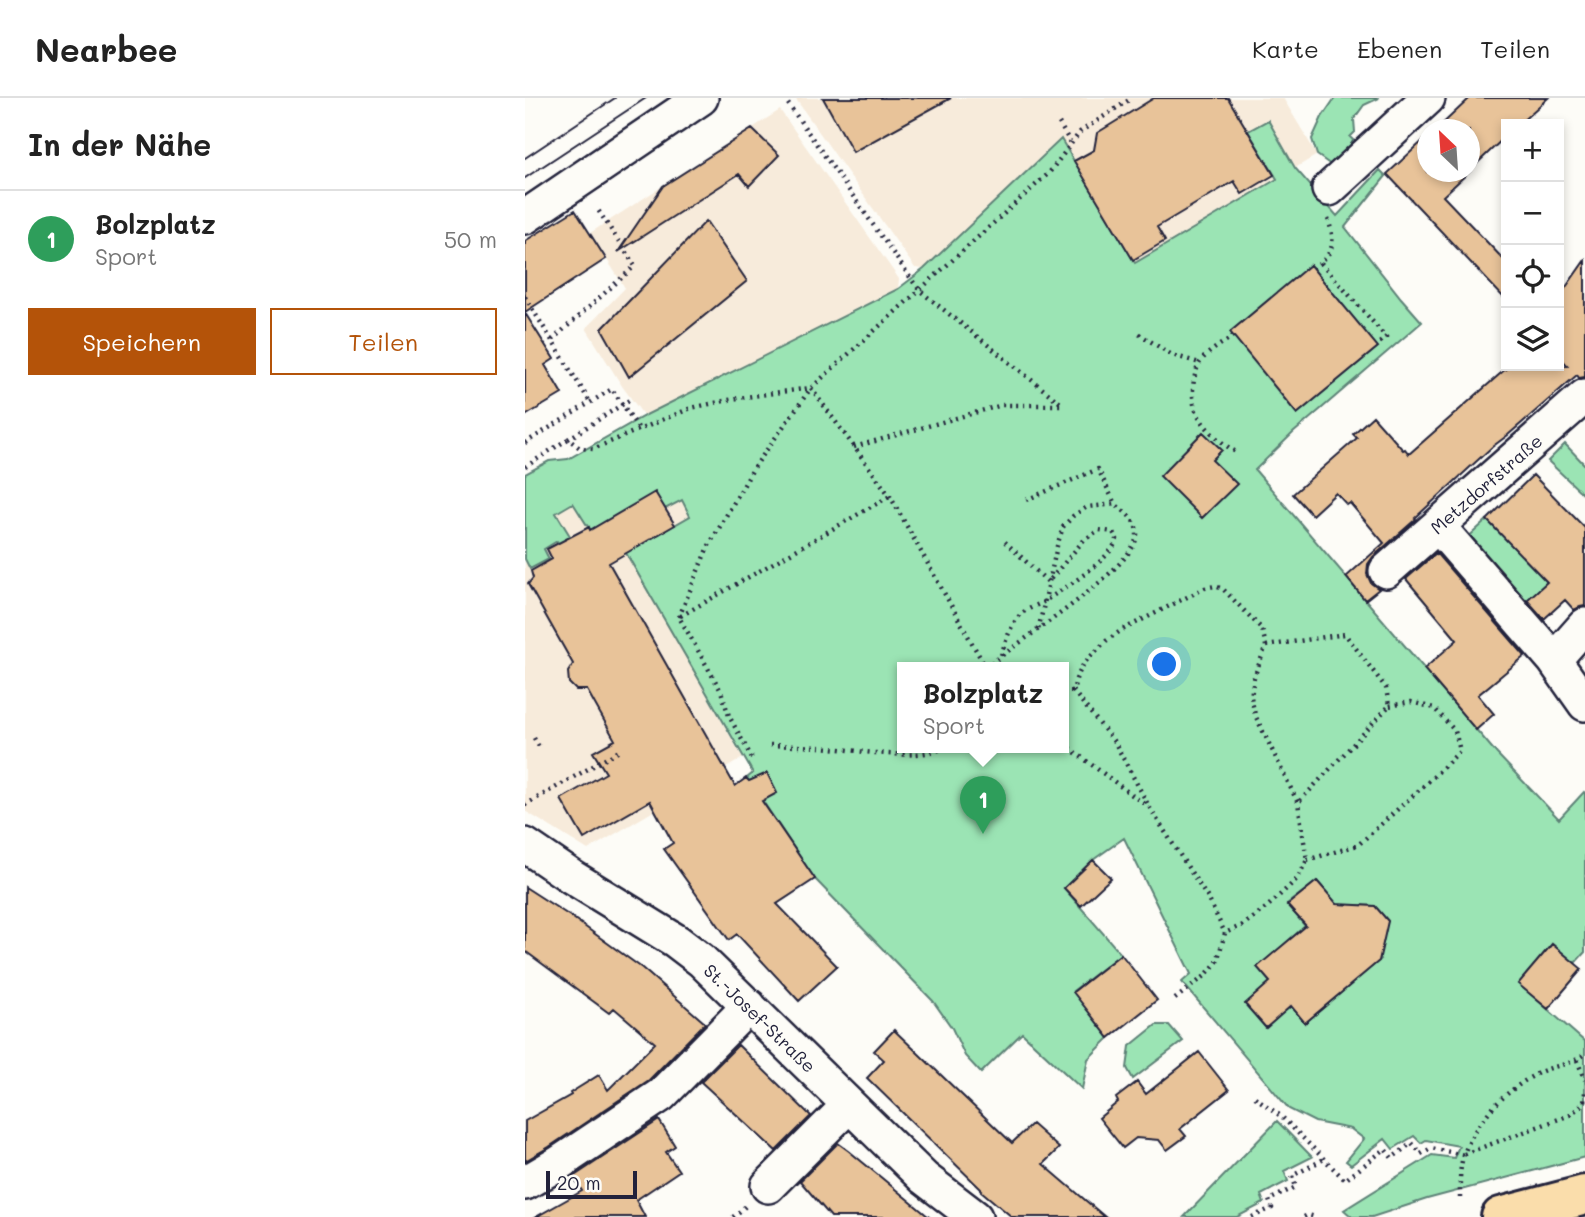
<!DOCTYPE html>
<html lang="de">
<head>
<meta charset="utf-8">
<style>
	body { margin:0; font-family:Mali,sans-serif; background:#f6f6f6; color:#222 }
	.controls { position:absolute; right:21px; top:21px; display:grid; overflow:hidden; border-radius:0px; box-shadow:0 4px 10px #0003 }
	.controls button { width:63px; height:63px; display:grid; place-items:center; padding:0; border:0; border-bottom:2px solid #e0e0e0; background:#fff; color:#222; font:35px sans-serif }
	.compass { position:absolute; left:892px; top:21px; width:63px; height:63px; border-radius:50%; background:#fff; box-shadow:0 4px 10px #0003; rotate:335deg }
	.scale { position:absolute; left:21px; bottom:18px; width:91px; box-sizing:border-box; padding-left:7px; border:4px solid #22223b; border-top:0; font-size:19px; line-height:24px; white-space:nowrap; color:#22223b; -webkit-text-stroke:5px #fdfcf7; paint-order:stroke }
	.you { position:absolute; left:640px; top:567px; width:24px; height:24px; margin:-18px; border:5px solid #fff; border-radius:50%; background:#1a73e8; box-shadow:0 0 0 10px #1a73e833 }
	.badge { display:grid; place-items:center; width:46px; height:46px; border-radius:50%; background:#b45309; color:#fff; font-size:23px; font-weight:700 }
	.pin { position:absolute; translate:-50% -58px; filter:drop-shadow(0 2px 4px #0008) }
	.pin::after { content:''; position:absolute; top:37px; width:24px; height:21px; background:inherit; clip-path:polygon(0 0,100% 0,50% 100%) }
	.popup { position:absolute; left:372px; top:564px; width:172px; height:91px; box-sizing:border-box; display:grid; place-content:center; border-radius:0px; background:#fff; filter:drop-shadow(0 2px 5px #0005); font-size:23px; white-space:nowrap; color:#767676 }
	.popup b { font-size:26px; color:#222 }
	.popup::after { content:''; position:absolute; left:50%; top:100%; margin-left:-14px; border:14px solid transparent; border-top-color:#fff }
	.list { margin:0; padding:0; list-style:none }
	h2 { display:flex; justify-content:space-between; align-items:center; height:91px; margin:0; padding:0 28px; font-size:30px }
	h2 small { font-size:23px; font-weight:400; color:#767676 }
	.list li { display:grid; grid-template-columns:46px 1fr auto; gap:21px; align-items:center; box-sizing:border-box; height:98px; padding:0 28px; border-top:2px solid #e0e0e0 }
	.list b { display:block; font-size:26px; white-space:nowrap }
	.list p { margin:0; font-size:23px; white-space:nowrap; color:#767676 }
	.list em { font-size:23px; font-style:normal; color:#767676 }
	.actions { display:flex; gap:14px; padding:21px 28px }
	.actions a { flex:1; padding:16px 0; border:2px solid #b45309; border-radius:0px; text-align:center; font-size:24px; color:#b45309 }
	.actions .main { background:#b45309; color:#fff }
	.icon { flex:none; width:38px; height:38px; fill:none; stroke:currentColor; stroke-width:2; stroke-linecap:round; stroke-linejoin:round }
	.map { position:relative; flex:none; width:1060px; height:1119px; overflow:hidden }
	header { display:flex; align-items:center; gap:42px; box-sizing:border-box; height:98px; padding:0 35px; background:#fff; border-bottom:2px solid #e0e0e0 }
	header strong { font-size:33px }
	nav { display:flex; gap:38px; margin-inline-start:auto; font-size:24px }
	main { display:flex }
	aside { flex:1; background:#fff }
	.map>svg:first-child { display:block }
	.built { fill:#f7ebdb }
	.green { fill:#9be4b4; stroke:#5e8378; stroke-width:2; fill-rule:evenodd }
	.building { fill:#e8c399; stroke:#22223b; stroke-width:2 }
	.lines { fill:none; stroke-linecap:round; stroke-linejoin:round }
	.minor-casing { stroke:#22223b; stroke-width:38 }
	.primary-casing { stroke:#22223b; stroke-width:44 }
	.path { stroke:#22223b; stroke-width:4.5; stroke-dasharray:2 5; stroke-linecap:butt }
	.minor { stroke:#fdfcf7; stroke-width:33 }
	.primary { stroke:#faddab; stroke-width:38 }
	.tram { stroke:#22223b; stroke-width:2 }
	.labels { text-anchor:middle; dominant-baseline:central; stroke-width:5; stroke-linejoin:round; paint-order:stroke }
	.street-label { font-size:18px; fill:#22223b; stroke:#fdfcf7 }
</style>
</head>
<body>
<header>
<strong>Nearbee</strong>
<nav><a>Karte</a><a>Ebenen</a><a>Teilen</a></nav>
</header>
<main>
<aside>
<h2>In der Nähe<small></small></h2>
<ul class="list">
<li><span class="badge" style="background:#2e9e5b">1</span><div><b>Bolzplatz</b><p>Sport</p></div><em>50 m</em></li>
</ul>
<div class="actions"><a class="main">Speichern</a><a>Teilen</a></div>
</aside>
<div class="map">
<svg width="1060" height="1119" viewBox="0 0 1060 1119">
	<rect width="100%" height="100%" fill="#fdfcf7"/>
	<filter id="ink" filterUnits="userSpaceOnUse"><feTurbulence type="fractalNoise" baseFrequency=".0143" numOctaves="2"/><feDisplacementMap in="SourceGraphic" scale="14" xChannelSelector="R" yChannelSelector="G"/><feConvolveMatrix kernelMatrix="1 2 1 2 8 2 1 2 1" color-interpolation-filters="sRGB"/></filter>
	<g filter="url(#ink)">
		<!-- built -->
		<path class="built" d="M270 0H758L792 57 610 165 536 41 399 171 390 170Z
			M255 12 374 181 373 191 119 318 97 288 61 230 100 190 65 135Z
			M0 386 156 402 166 417 102 456 218 660 63 752 0 713Z"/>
		<!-- green -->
		<path class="green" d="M810 0H854L839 7 829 21 830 34 825 39 828 42 824 52 806 67 792 57 787 41 797 19Z
			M743 22 770 70 812 118 855 72 861 78 820 129 876 200 897 224 768 335 730 372 972 656 1034 721 1059 694 1060 695V854L1050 865 1027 846 994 886 1060 944V1059L902 1101 847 1119H827L819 1112 907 1057 929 1060 934 1048 901 1042 896 1045 889 1038 868 1051 860 1041 826 1067 821 1063 839 1041 826 1031 790 1024 764 1011 657 884 666 876 599 740 568 762 539 790 596 856 548 893 584 940 563 961 557 991 497 935 456 975 440 958 427 930 408 903 290 781 222 680 228 675 101 455 165 418 157 402 140 411 65 432 48 405 31 415 50 446 38 452 32 443 19 451 24 461 5 471 0 461V376L24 363 43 361 119 318 373 191 399 171 536 41 610 165 752 81 723 33ZM378 570H538V650H378ZM792 783 819 815 830 807 850 808 863 823 849 851 856 861 781 924 766 908 740 929 720 906 745 884 733 869 780 828 762 806Z
			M1040 346 1060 367V398L1023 363Z
			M962 422 1022 484 997 507 940 442Z
			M631 927H644L658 943 608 981 602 970 605 948Z
			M752 1023 787 1059 759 1073 763 1083 736 1097 739 1105 712 1119H659Z"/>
		<!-- building -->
		<path class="building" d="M298 0H426L328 54Z
			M629 0H703L749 77 717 96 709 83 632 129 640 143 608 162 549 63 569 52 572 35Z
			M945 0H1023L994 26H981V38L944 73V32H911Z
			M227 31 254 57 224 88 214 76 93 154 138 88Z
			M902 39V74H944L918 98 981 164V202L862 76Z
			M50 112 81 161 0 214V143Z
			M181 123 222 183 104 279 77 231Z
			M1060 162V279L1054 280 1052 277 983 337 967 349 890 420 891 421 848 459 843 466 842 476 846 485 854 491 840 502 821 479 859 445 825 405 822 407 811 395 787 417 768 396 832 340 828 336 848 318 878 352 880 351 884 356 984 268H1043L1034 258V199Z
			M785 167 853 249 772 316 705 234Z
			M0 215 29 261 20 267 37 296 0 318Z
			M678 334 697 352 687 362 712 386 677 420 635 378Z
			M1008 377 1060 430V508L1055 509 1049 512 1040 502 1019 521 1002 502 1022 484 962 422Z
			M130 394 150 427 84 465 210 688 221 680 224 683 242 675 252 695 237 703 290 781 252 806 312 868 274 903 212 836 204 842 139 751 148 745 125 703 59 741 36 701 81 675 68 654 90 642 62 592H51L44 585 43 574 48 566 3 486 8 480 6 473 27 461 22 451 64 429 65 432Z
			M911 455 1000 558 953 597 969 616 951 632 899 571 932 542 881 481Z
			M568 762 586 780 556 808 539 790Z
			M792 783 812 806 850 808 863 823 854 863 780 925 766 908 741 930 720 906 745 884 732 869 781 828 762 807Z
			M0 789 48 820 117 870 180 925 124 982 24 1049 0 1063V1023L46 997 45 995 74 977 83 992 130 945 89 910 84 915 0 853Z
			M1027 846 1057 871 1023 911 993 886Z
			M596 856 632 902 584 940 548 894Z
			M369 932 487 1045 507 1026 534 1050 518 1066 580 1119H487L456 1093 457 1092 342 980 359 962 349 953Z
			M213 947 286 1018 251 1053 176 984Z
			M674 954 704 992 655 1031 661 1038 642 1052 634 1042 611 1040 598 1050 574 1020 593 1004 591 1000 612 984 621 996Z
			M134 1022 150 1048 141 1054 154 1073 111 1102 120 1119H11L57 1093 48 1079Z
			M313 1045 324 1053 404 1119H306L275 1083Z"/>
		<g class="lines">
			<defs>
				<path id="minor" d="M804 91 903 0
					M0 119 176 0
					M913 428 1029 562 1060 606
					M861 473 1060 298
					M1029 562 1060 527
					M0 747 47 779 151 843 176 862 399 1080 450 1119
					M0 1085 34 1065 136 997 224 908
					M243 1088 324 1007"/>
				<path id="primary" d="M976 1119 1060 1097"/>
			</defs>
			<!-- minor casing -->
			<use href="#minor" class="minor-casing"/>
			<!-- primary casing -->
			<use href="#primary" class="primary-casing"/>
			<!-- path -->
			<path class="path" d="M259 0 394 192 538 307
				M534 25 545 44
				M796 165 861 239 852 247
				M788 171C809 155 811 145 803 121
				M0 199 65 304
				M614 236 647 257 675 265
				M708 238C697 246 680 255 674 266 668 278 666 297 670 310 676 327 695 345 711 354
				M27 242 110 168 71 109
				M286 290 365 398 461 570
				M43 341 106 301
				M0 345 87 291 114 331
				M329 349 477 307H537
				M0 369 43 341 55 350 68 351 166 310 213 300 285 290
				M501 402 573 371 590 406
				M154 519 182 451 228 371 286 290 524 75 555 34 607 0
				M741 548 820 536 861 590 864 608 773 705
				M476 557C481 543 485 528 495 517 501 511 511 508 518 504 537 492 587 461 592 441L588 434 574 432 559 442 523 484 477 441
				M461 570C488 546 614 469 612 435 611 421 600 414 590 406L562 409 548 418 538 429 532 448 513 533
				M538 593H548
				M9 640 14 649
				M245 647C265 648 285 648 305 650 339 653 388 663 419 650
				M538 647 543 649 623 709
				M227 660 204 618 196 593 154 519 365 398
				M0 707 96 652
				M782 762 833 747 904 683 935 653 930 633 909 610 886 604 864 608
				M650 901 680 878 692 864 700 835 684 802 626 712 590 645 548 593 551 581 559 565 581 543 597 532 680 490 690 488 698 491 737 531 741 548 729 579 726 599 730 617 773 705 782 762 772 781 742 809 718 827 700 835
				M1052 962 1060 982
				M730 999 757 1019 820 1082 860 1051 867 1060 887 1045 896 1056 906 1050 939 1057
				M939 1056 1045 1017 1059 1005 1060 994
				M935 1100C935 1086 934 1070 939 1056 951 1021 982 991 1015 974 1030 967 1047 967 1060 956
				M208 1119 222 1107
				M727 1119 747 1110 744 1102 771 1089 767 1078 799 1061
				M779 1119 783 1117 790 1119"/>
			<!-- minor -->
			<use href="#minor" class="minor"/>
			<!-- primary -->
			<use href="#primary" class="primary"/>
			<!-- tram -->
			<path class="tram" d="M0 60 90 0
				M0 80 121 0"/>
		</g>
	</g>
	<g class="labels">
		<!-- street labels -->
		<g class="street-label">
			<text transform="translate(961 386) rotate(-41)">Metzdorfstraße</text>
			<text transform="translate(235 920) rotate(44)">St.-Josef-Straße</text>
		</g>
	</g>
</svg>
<div class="controls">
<button>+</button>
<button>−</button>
<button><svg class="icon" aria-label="locate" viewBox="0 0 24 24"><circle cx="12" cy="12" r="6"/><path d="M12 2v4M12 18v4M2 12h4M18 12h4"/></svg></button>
<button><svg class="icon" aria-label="layers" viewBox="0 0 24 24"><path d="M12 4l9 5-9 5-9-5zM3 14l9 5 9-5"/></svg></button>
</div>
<svg class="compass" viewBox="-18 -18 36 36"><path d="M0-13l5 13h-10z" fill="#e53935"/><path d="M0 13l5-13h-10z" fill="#767676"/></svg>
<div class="scale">20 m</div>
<div class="you"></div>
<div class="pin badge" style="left:458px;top:736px;background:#2e9e5b">1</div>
<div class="popup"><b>Bolzplatz</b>Sport</div>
</div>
</main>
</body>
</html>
